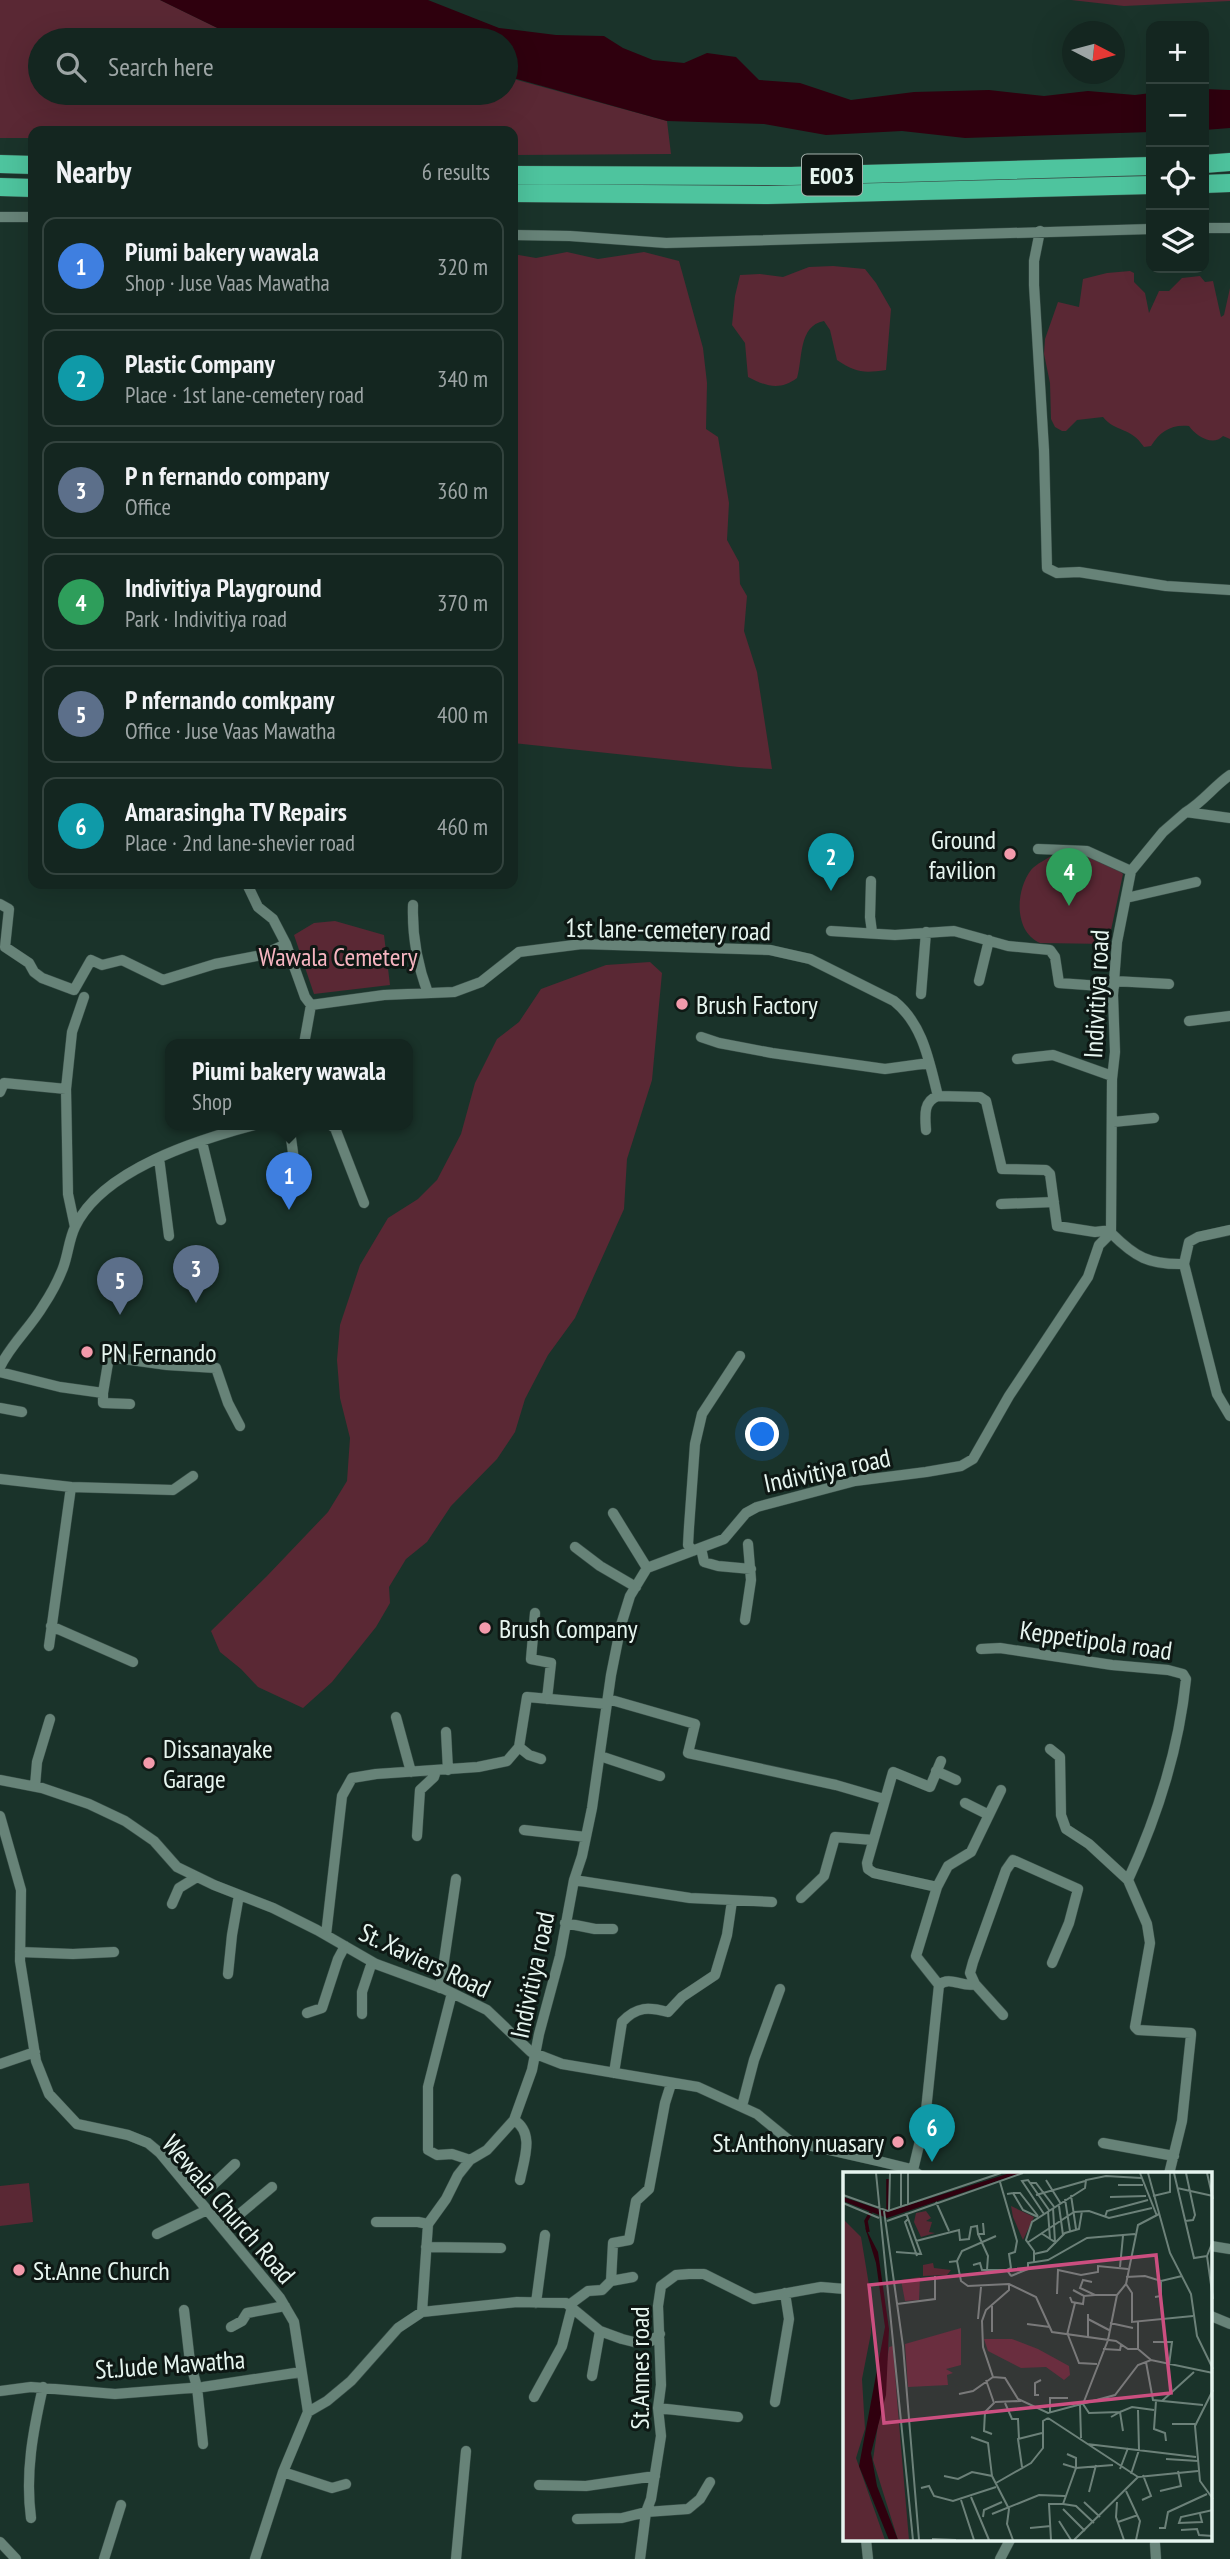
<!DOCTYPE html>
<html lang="en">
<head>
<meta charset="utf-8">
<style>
	body { margin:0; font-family:"PT Sans Narrow",sans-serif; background:#21322d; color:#f1f3f6 }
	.controls { position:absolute; right:21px; top:21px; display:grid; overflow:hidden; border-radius:14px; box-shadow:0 7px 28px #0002 }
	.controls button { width:63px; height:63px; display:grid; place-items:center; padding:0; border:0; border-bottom:2px solid #33433e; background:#142620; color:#f1f3f6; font:35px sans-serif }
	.compass { position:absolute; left:1062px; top:21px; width:63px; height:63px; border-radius:50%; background:#142620; box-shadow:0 7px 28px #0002; rotate:96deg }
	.you { position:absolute; left:763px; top:1435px; width:24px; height:24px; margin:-18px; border:5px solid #fff; border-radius:50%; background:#1a73e8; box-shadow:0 0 0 10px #1a73e833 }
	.badge { display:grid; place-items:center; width:46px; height:46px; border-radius:50%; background:#f39aab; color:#fff; font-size:23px; font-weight:700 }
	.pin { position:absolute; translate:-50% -58px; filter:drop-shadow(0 2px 4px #0008) }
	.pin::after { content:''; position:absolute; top:37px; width:24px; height:21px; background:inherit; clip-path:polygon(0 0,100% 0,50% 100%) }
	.popup { position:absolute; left:165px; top:1039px; width:248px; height:91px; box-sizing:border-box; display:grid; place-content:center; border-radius:14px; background:#142620; filter:drop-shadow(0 2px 5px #0005); font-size:23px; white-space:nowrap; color:#9da5a5 }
	.popup b { font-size:26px; color:#f1f3f6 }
	.popup::after { content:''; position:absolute; left:50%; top:100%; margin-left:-14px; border:14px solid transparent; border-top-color:#142620 }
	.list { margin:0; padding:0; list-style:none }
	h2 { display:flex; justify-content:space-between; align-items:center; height:91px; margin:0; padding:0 28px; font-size:30px }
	h2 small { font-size:23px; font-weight:400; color:#9da5a5 }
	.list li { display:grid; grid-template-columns:46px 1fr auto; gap:21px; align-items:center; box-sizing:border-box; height:98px; margin:0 14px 14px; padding:0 14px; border:2px solid #33433e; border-radius:14px }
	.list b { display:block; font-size:26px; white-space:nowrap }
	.list p { margin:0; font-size:23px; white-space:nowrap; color:#9da5a5 }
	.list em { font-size:23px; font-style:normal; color:#9da5a5 }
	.icon { flex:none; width:38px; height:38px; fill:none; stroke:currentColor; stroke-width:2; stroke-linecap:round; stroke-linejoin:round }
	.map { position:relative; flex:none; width:1230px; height:2559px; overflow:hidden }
	.search { position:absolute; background:#142620; box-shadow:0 7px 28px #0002; left:28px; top:28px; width:490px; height:77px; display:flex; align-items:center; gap:18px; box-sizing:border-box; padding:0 24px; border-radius:38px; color:#9da5a5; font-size:26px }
	.panel { position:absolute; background:#142620; box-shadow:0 7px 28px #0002; left:28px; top:126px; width:490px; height:763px; border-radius:14px }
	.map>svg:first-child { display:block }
	.green { fill:#5a2834 }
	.water { fill:#2f000e }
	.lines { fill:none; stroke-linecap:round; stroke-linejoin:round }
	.street-casing { stroke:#394f48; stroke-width:11 }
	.highway-casing { stroke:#394f48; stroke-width:19 }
	.street { stroke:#678378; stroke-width:10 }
	.highway { stroke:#4ec49e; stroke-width:18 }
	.poi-dot { fill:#f39aab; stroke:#0e1814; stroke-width:2.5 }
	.labels { text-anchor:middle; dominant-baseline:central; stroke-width:6; stroke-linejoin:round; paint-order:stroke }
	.shield { fill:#0e1814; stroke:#a5b3ad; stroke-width:2 }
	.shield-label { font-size:24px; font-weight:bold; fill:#e6f5ef }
	.poi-label { font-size:26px; fill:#e6f5ef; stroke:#0e1814; text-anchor:start }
	.street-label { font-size:26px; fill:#e6f5ef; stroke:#0e1814 }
	.park-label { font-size:26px; fill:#f7b5c1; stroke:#0e1814 }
	.inset-river { fill:none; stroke:#2f000e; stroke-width:3.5 }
	.inset-road { fill:none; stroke:#6c8179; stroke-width:2 }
	.view { fill:#cb4f80; fill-opacity:0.15; stroke:#cb4f80; stroke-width:3.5 }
	.inset-edge { fill:none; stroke:#e6f5ef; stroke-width:3.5 }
</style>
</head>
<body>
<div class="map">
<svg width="1230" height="2559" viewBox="0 0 1230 2559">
	<rect width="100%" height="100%" fill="#1a332a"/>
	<!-- green -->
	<path class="green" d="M0 0H160L242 40H40V93H506V77L667 121 671 154 513 155V131H33V138H0Z
		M1071 0H1230V1L1124 6Z
		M567 252 598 259 644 252 679 261 703 348 707 383 706 429 718 437 729 503 727 540 739 562 740 584 747 596 744 631 757 672 772 769 739 767 513 743V254L536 258Z
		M833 266 865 269 876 283 891 309 886 370C864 373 856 373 837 360L830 330 824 321C798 326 803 359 797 378 780 391 765 386 748 377L745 343 732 325 735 296 740 275 760 274 783 277 809 267Z
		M1130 271 1134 273V282L1145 293 1149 313 1159 291H1169L1182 278 1200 276 1205 282 1213 281 1221 317 1224 315 1230 288V439L1223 436C1213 447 1196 436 1189 426 1172 424 1160 431 1151 446L1144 447C1130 426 1116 433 1103 417L1077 420 1066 431H1062L1055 427 1051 419 1050 383 1044 354 1045 339 1058 302 1079 307 1083 279 1107 273Z
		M1054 854C1079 854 1103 856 1123 874L1108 944 1040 943C1014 932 1015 891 1031 870 1036 864 1047 859 1054 854Z
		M335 921 384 935 390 985 314 994 294 935 314 923Z
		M650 962 662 973 652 1080 627 1159 624 1209 575 1318 548 1355 525 1399 515 1432 497 1459 451 1506 427 1542 406 1559 389 1587 390 1603 376 1627 332 1682 303 1708 258 1687 241 1669 220 1652 211 1631 267 1576 328 1512 347 1481 350 1438 340 1398 337 1360 340 1325 360 1265 388 1218 418 1199 437 1180 461 1134 475 1083 497 1039 519 1022 541 989 606 965Z
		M29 2183 33 2222 0 2226V2186Z"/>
	<!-- water -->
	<path class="water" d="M160 0H428L499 28 556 35 604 36 623 48 653 60 684 63 707 53 736 57 759 80 800 83 851 100 914 92 989 90 1044 96 1088 91 1135 95 1151 93V132L965 138 902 131 826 135 764 124 667 121 506 76V40H242Z
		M1204 89 1230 90V128L1204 130Z"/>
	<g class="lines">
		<defs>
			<path id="street" d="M0 217H33
				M1204 228H1230
				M1040 231 1034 261V285L1044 450 1047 568 1057 573 1079 572 1166 586 1230 590
				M513 235 570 236 666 243 1151 229
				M1186 812C1203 802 1214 786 1230 775
				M1038 849 1087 851 1131 871
				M871 881 870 917 872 932
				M247 884 258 907 273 919 286 944 305 997 311 1005
				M1126 898 1196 882
				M0 904 9 909 5 947 29 963 34 972 42 978 74 990 91 960 102 965 122 960 163 980 215 964 262 955 286 944
				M413 905C412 936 417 964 428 993
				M831 931 895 935 954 931 1008 946 1050 950 1055 957 1059 983 1114 987
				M979 981 989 940
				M1114 981 1169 984
				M921 994 926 932
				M311 1005 384 995 454 992 481 982 519 952 582 944 770 950 810 959 894 1001C923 1024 929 1061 938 1096L980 1097 986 1101 1002 1169 1046 1170 1050 1174 1057 1226 1095 1232 1111 1230
				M1189 1021 1230 1016
				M701 1037 719 1043 772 1053 885 1069 929 1063
				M304 1044 311 1005
				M1017 1059 1053 1055 1112 1076
				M0 1092 4 1083 66 1089
				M1113 1122 1154 1118
				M289 1124 295 1167
				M329 1124 335 1128 364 1203
				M926 1130C925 1116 923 1101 938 1096
				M202 1142 221 1220
				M159 1158 169 1236
				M1001 1204 1054 1202
				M75 1227 68 1194 66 1089 72 1032 84 997
				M1230 1230 1198 1237 1189 1242 1184 1264 1217 1394 1230 1416
				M1111 1233C1135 1257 1149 1265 1184 1264
				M0 1367C11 1344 30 1328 43 1306 51 1294 58 1281 63 1268 68 1255 69 1239 75 1227 102 1169 200 1139 258 1124
				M0 1372 60 1387 103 1393V1403L130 1404
				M103 1393 109 1357 167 1365 216 1368 228 1403 240 1426
				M0 1408 22 1412
				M0 1479 71 1487 49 1646
				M71 1487 173 1490 193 1476
				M613 1513 647 1568
				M575 1547 600 1566 636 1587
				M701 1548 704 1562 718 1566 751 1569
				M693 1551 688 1545 689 1527 695 1444 702 1414 740 1356
				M535 1613 531 1659 551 1663 547 1699
				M745 1620 751 1580 748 1544
				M51 1626 133 1662
				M981 1649 1000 1648 1112 1665 1168 1670 1183 1674 1186 1679C1179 1749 1157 1817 1128 1880L1147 1924 1150 1943 1135 2027 1138 2030 1191 2033V2035L1182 2121 1169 2174
				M608 1699 695 1724 688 1753 836 1785 884 1799
				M396 1717 411 1772
				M446 1732 448 1770
				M519 1747 529 1755 541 1759
				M1050 1749 1060 1757 1061 1815 1066 1829 1089 1844 1128 1880
				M600 1756 660 1776
				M936 1771 956 1780
				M0 1780 42 1788 89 1804 125 1821 154 1841 177 1867 214 1885 273 1908 317 1930 376 1964 444 1989 487 2010 531 2052 562 2064 698 2087 757 2114 790 2141 878 2161 911 2169 918 2174
				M35 1786 37 1762 50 1719
				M965 1803 989 1815
				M0 1816 21 1890 20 1961 36 2061 49 2094 77 2124 128 2135 148 2143 160 2153 280 2298 294 2322 308 2412 283 2472 255 2559
				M524 1830 586 1837
				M417 1836 420 1790 434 1777 436 1771
				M574 1880 690 1898 772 1902
				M937 1887 874 1873 868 1869 867 1863 893 1772 930 1787 941 1761
				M801 1898 824 1876 835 1837 873 1840
				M172 1904 179 1888 197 1877
				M565 1923 595 1929H613
				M326 1935 342 1796 352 1778 376 1774 478 1767 507 1761 519 1747 527 1697 607 1704
				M20 1952 73 1954 114 1952
				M228 1974 232 1935 239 1895
				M975 1984 1003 2015
				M939 1985 916 1956 937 1887 948 1866 971 1852 1001 1790
				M440 1988 456 1879
				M452 1993 428 2087V2150L437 2155 452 2154 470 2160
				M307 2013 322 2008 338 1959 345 1946
				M362 2014V1992L372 1962
				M0 2064 35 2052
				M614 2073 622 2022C637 2006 649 2007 668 2012L682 1997 715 1975 727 1935 732 1901
				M742 2106 754 2060 780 1989
				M514 2120C535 2133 524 2159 520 2180
				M1103 2143 1174 2156
				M913 2170 925 2120 939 1985C950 1975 962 1988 975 1984L970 1973 973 1962 1006 1870 1013 1860 1078 1889 1069 1923 1052 1963
				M198 2199 235 2164
				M376 2222H418L428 2224
				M223 2228 272 2187
				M157 2234 207 2210
				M1211 2246 1230 2249
				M426 2247 501 2248
				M611 2281 613 2243 629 2240 636 2201 649 2189 665 2103 671 2084
				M536 2303 545 2235
				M569 2305 588 2291 602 2290 611 2281 633 2277
				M184 2310 190 2362 197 2387 203 2444
				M422 2312 517 2302 566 2303 600 2331 622 2339 634 2342 651 2341 660 2334
				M1211 2316 1230 2324
				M231 2327 242 2321 247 2313 285 2306
				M592 2376 600 2331
				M0 2391 31 2387 115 2394 203 2387 301 2372
				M534 2397 562 2346 572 2307
				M775 2402 789 2319 785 2293
				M658 2408 738 2417
				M308 2412 327 2401 351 2381 398 2328 422 2312 428 2224 446 2199 458 2175 470 2160 487 2150 514 2120 532 2070 539 2034 560 1956 574 1880 582 1856 592 1808 611 1675 621 1625 630 1596 647 1568 724 1539 746 1513 757 1507 855 1481 926 1472 961 1466 973 1459 1009 1396 1088 1277 1099 1245 1111 1233 1112 1079 1115 1052 1113 995 1117 942 1131 871 1163 832 1186 812 1230 818
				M283 2472 332 2488 346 2484
				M539 2485 586 2486 655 2476
				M31 2518C25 2473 33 2431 43 2387
				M577 2519 622 2518 646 2512 688 2509 700 2499 710 2482
				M866 2540 868 2559
				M0 2542 16 2559
				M1155 2544 1156 2559
				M104 2559 121 2505
				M456 2559 466 2451
				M640 2559 646 2512 651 2499 661 2436 658 2408 661 2385 658 2306 661 2286 676 2275 689 2274H704L754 2299 821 2287 845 2289
				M1000 2559 1010 2540"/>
			<path id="highway" d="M0 164 33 165
				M1204 164 1230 162
				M513 175 791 176 1151 166
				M1204 184 1230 183
				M0 187 33 188
				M513 193 768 195 1151 185"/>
		</defs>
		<!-- street casing -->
		<use href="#street" class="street-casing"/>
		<!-- highway casing -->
		<use href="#highway" class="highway-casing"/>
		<!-- street -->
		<use href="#street" class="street"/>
		<!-- highway -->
		<use href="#highway" class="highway"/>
	</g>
	<!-- markers -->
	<g class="poi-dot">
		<circle cx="1010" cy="854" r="7"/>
		<circle cx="682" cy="1004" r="7"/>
		<circle cx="87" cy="1352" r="7"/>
		<circle cx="485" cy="1628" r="7"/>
		<circle cx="149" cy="1763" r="7"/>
		<circle cx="898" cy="2142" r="7"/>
		<circle cx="19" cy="2270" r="7"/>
	</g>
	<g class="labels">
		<!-- shield labels -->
		<rect class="shield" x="802" y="154.5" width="60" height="41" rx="5"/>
		<g class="shield-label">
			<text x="832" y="175">E003</text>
		</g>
		<!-- poi labels -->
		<g class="poi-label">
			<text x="996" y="839" text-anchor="end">Ground<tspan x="996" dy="30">favilion</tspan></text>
			<text x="696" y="1004">Brush Factory</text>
			<text x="101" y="1352">PN Fernando</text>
			<text x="499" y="1628">Brush Company</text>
			<text x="163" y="1748">Dissanayake<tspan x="163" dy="30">Garage</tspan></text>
			<text x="884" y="2142" text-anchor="end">St.Anthony nuasary</text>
			<text x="33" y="2270">St.Anne Church</text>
		</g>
		<!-- street labels -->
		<g class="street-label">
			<text transform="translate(668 929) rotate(1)">1st lane-cemetery road</text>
			<text transform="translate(1096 994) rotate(-87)">Indivitiya road</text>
			<text transform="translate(827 1470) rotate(-12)">Indivitiya road</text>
			<text transform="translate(1096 1640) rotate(8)">Keppetipola road</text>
			<text transform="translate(425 1960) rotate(25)">St. Xaviers Road</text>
			<text transform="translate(532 1975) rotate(-78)">Indivitiya road</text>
			<text transform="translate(229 2209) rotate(49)">Wewala Church Road</text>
			<text transform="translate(170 2364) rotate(-4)">St.Jude Mawatha</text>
			<text transform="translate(639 2368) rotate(-90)">St.Annes road</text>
		</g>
		<!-- park labels -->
		<g class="park-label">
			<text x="338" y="956">Wawala Cemetery</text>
		</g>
	</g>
	<!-- overview -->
	<g transform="translate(843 2172)">
		<rect width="369" height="369" fill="#1a332a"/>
		<path d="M168 34 191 45 180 68 170 45ZM83 39 88 46 83 49 89 50 86 60 92 61 78 65 71 50 73 41ZM0 47 18 65 28 125V161L19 207 22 257 13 286 42 368H0ZM90 91 91 96 108 98 104 103 80 104V93ZM77 105 76 128 62 129 58 108ZM118 156V193L103 197 110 201 104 203 105 213 65 215 62 172ZM141 167H169L195 177 226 194 227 203 221 208 203 195 178 196 145 179ZM50 174 54 228 66 368H55L30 288 46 175Z" fill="#5a2834"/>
		<path d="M167 1H178L44 46 0 29V25L44 40ZM22 55 35 80 46 157 43 223 28 281 34 314 55 368H46L16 294 42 155 33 91Z" fill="#2f000e"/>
		<path class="inset-river" d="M45 40V7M25 60 23 49 28 40"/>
		<path class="inset-road" d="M33 1 70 368M58 1V34M297 1 314 44M305 1 327 81 348 122 354 164 370 197M331 1 351 86 364 84M364 1 370 27M203 8 218 32M157 10 174 69 172 80 166 82 168 96 164 98M187 11H193L212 36M275 13H300M334 16 370 24M170 21H177L195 44M164 22 170 21 180 38 195 45M0 23 45 39 158 1M193 23 242 9M228 23 233 57M310 24 327 20V1M267 25 303 24M222 27 227 59M93 30 106 59M0 31 36 46M65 32V1M216 34 220 63M41 39 60 174 76 368M46 39 47 1M205 39 207 67M201 42 179 9 185 8 206 38M262 45 264 39 305 28M65 47 62 50 74 84M44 49 180 1M342 49 350 48 352 43 343 1M198 61 212 70 210 36M135 62 145 84 144 98M73 69 116 58 117 68 126 67 128 55 134 54 135 62H141L140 51M370 69 364 84 370 127M184 71 231 40 246 39 266 46 309 36M53 80 78 82 63 41M191 82 204 79 222 61 236 57 239 39M114 89 119 79 153 64M106 90 114 89 118 109 125 114 166 112 193 125 209 160 273 169 285 177H295L308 188M191 90V79L183 68 189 50 242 16 243 8 263 4 298 6M130 93 137 91 139 98H164L168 104M277 95 280 64M168 104 185 97V91L205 88 244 66 292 62M283 105 302 104 318 109 339 104M249 110 240 108 237 116 252 123H274M283 112 289 121V150L350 144M230 118 241 124 252 123M214 122 215 98 238 103 255 100V94L285 97M227 125 229 130 240 132 241 124M312 125 318 124V109M54 132 92 127V104M135 147 138 115M245 147 266 158M295 150V177M267 151 290 156M184 152 207 155M149 160V134M224 163 232 131M225 163 236 191 254 192M245 165V142M310 170H329L326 193M260 177 277 178 278 173M303 190 310 228 360 233M150 205 162 206 175 227 205 241 272 223 295 193 308 188 370 201M150 205 140 175 139 149 143 138 166 118V112M143 208 151 231 142 240 141 259 149 262M370 218 352 254 357 309 370 327M116 222 130 219 150 205M196 223H192V211L198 208M313 229 311 257 322 261 323 269M319 229 351 200M152 230 178 229M162 231 169 247H175L176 267M240 232 265 168 274 123 283 112 295 53 316 42M240 232 246 241 277 240 289 235 311 238M237 233 238 266M295 238 296 278M207 241V226H225M268 245 277 240 280 259M205 246 295 305M329 252H352M128 265 145 271 149 304M244 272 353 285M323 287 355 289M220 292 233 296V286L224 282M179 295 175 267 199 261M277 297 285 276M288 302 296 278M101 304 115 307 129 300 149 304 166 337 164 352 170 368M153 311 188 291 200 276V249L205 246M78 316 86 314 91 324 110 329 153 315M283 319 297 349 293 368M317 319 338 314 335 299M246 320 253 293M128 325 146 368M118 328 131 368M299 328 308 324 300 303M241 330 257 345M274 330 273 345 281 368M220 332 233 334 251 351M220 337 242 359M149 342 196 323 222 324M357 342 359 350 336 351 338 345 370 338M140 345 141 338 159 330M216 349 228 368M275 350 295 343M187 356 208 354M316 356H322L325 340 364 322M338 358 354 357 356 363 370 364M89 367 113 368M208 368 206 332H220L233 296 270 293M231 368 295 305 355 299"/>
		<path class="view" d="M313 83 328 221 41 251 26 113Z"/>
		<rect width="369" height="369" class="inset-edge"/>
	</g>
</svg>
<div class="controls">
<button>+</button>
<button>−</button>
<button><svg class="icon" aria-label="locate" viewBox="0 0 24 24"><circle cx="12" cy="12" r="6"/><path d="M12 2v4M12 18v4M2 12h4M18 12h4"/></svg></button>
<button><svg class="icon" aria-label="layers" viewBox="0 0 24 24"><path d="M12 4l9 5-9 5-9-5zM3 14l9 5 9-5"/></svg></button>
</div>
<svg class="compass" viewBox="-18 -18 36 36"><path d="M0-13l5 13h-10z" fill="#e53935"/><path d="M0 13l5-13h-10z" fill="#9da5a5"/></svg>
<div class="you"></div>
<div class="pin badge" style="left:289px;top:1210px;background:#3f7fe0">1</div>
<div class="popup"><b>Piumi bakery wawala</b>Shop</div>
<div class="pin badge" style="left:831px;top:891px;background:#0f9aa8">2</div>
<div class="pin badge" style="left:196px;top:1303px;background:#5c6f8a">3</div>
<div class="pin badge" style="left:1069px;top:906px;background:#2e9e5b">4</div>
<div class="pin badge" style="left:120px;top:1315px;background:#5c6f8a">5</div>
<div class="pin badge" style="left:932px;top:2162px;background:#0f9aa8">6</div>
<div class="search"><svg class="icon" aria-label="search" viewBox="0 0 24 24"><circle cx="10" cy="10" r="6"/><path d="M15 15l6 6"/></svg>Search here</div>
<section class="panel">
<h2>Nearby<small>6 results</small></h2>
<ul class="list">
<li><span class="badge" style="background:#3f7fe0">1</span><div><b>Piumi bakery wawala</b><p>Shop · Juse Vaas Mawatha</p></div><em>320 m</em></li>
<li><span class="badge" style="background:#0f9aa8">2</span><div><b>Plastic Company</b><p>Place · 1st lane-cemetery road</p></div><em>340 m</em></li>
<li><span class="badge" style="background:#5c6f8a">3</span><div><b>P n fernando company</b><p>Office</p></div><em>360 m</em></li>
<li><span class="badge" style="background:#2e9e5b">4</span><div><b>Indivitiya Playground</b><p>Park · Indivitiya road</p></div><em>370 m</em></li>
<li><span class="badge" style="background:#5c6f8a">5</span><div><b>P nfernando comkpany</b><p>Office · Juse Vaas Mawatha</p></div><em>400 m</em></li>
<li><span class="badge" style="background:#0f9aa8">6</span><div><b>Amarasingha TV Repairs</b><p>Place · 2nd lane-shevier road</p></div><em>460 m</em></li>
</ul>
</section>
</div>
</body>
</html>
